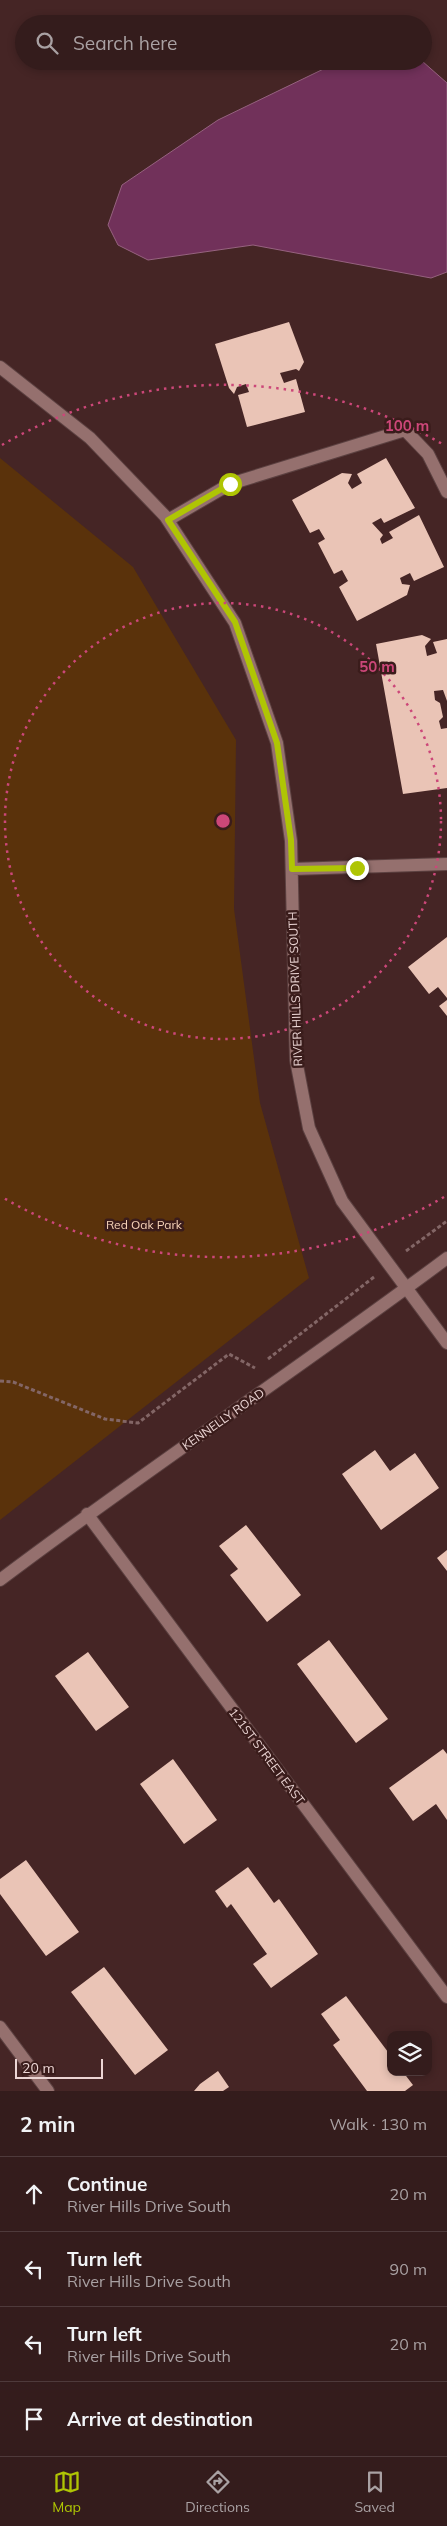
<!DOCTYPE html>
<html lang="en">
<head>
<meta charset="utf-8">
<style>
	body { margin:0; font-family:Mulish,sans-serif; background:#3c2525; color:#f1f3f6 }
	.controls { position:absolute; right:15px; bottom:15px; display:grid; overflow:hidden; border-radius:10px; box-shadow:0 2px 8px #0003 }
	.controls button { width:45px; height:45px; display:grid; place-items:center; padding:0; border:0; border-bottom:1px solid #4e3a3b; background:#341c1c; color:#f1f3f6; font:25px sans-serif }
	.scale { position:absolute; left:15px; bottom:12px; width:88px; box-sizing:border-box; padding-left:5px; border:2px solid #ebd5d4; border-top:0; font-size:14px; line-height:18px; white-space:nowrap; color:#ebd5d4; -webkit-text-stroke:4px #3a1c1b; paint-order:stroke }
	.stop { position:absolute; width:15px; height:15px; margin:-11px; border:4px solid #afc504; border-radius:50%; background:#fff }
	.stop.end { background:#afc504; border-color:#fff; box-shadow:0 1px 5px #0008 }
	.list { margin:0; padding:0; list-style:none }
	h2 { display:flex; justify-content:space-between; align-items:center; height:65px; margin:0; padding:0 20px; font-size:21px }
	h2 small { font-size:16px; font-weight:400; color:#a9a1a3 }
	.list li { display:grid; grid-template-columns:32px 1fr auto; gap:15px; align-items:center; box-sizing:border-box; height:75px; padding:0 20px; border-top:1px solid #4e3a3b }
	.list b { display:block; font-size:19px; white-space:nowrap }
	.list p { margin:0; font-size:16px; white-space:nowrap; color:#a9a1a3 }
	.list em { font-size:16px; font-style:normal; color:#a9a1a3 }
	.icon { flex:none; width:28px; height:28px; fill:none; stroke:currentColor; stroke-width:2; stroke-linecap:round; stroke-linejoin:round }
	.map { position:relative; flex:none; width:447px; height:2091px; overflow:hidden }
	.search { position:absolute; background:#341c1c; box-shadow:0 2px 8px #0003; left:15px; right:15px; top:15px; height:55px; display:flex; align-items:center; gap:12px; box-sizing:border-box; padding:0 18px; border-radius:28px; color:#a9a1a3; font-size:19px }
	.sheet { height:365px; background:#341c1c }
	nav { display:flex; justify-content:space-around; align-items:center; box-sizing:border-box; height:70px; border-top:1px solid #4e3a3b; background:#341c1c; font-size:14px; color:#a9a1a3 }
	nav a { display:grid; justify-items:center; gap:2px }
	nav .on { color:#afc504 }
	.map>svg:first-child { display:block }
	.green { fill:#5a320b }
	.water { fill:#71315a; stroke:#96627f }
	.building { fill:#eac4b6 }
	.lines { fill:none; stroke-linecap:round; stroke-linejoin:round }
	.minor-casing { stroke:#5c4141; stroke-width:14 }
	.path { stroke:#836666; stroke-width:3; stroke-dasharray:4 2.5; stroke-linecap:butt }
	.minor { stroke:#95706e; stroke-width:12 }
	.route { stroke:#afc504; stroke-width:6 }
	.ring { fill:none; stroke:#cc4779; stroke-width:2.5; stroke-dasharray:2.5 5 }
	.labels { text-anchor:middle; dominant-baseline:central; stroke-width:5; stroke-linejoin:round; paint-order:stroke }
	.street-label { font-size:12px; fill:#ebd5d4; stroke:#3a1c1b }
	.park-label { font-size:12px; fill:#f8d4b9; stroke:#3a1c1b }
	.centre { fill:#cc4779; stroke:#3a1c1b; stroke-width:2.5 }
	.ring-label { font-size:15px; text-anchor:middle; font-weight:bold; fill:#cc4779; stroke:#3a1c1b; stroke-width:5; stroke-linejoin:round; paint-order:stroke }
</style>
</head>
<body>
<div class="map">
<svg width="447" height="2091" viewBox="0 0 447 2091">
	<rect width="100%" height="100%" fill="#452525"/>
	<!-- green -->
	<path class="green" d="M0 458 133 567 236 740 234 909 260 1103 309 1278 0 1520Z"/>
	<!-- water -->
	<path class="water" d="M422 61 447 83V272L431 278 253 245 148 260 118 245 108 225 122 185 218 120 338 62Z"/>
	<!-- building -->
	<path class="building" d="M289 322 304 362 299 371 296 369 280 373 284 383 296 379 305 412 247 427 238 395 249 392 246 384 237 387 234 394 229 388 215 344Z
		M386 458 415 508 384 523 381 518 372 523 383 535 380 539 382 544 393 538 389 532 419 515 444 567 414 581 410 573 400 578 402 584 410 585 407 595 357 621 339 587 348 581 342 570 334 574 318 543 325 539 319 529 310 533 292 500 342 473 352 474 348 483 352 489 362 483 357 474Z
		M422 635 431 639 425 646 427 656 437 653 433 642 447 639V701L443 690 434 691 435 700 440 703 443 717 439 721 441 729 447 728V788L403 794 376 644Z
		M447 937V998L438 987 429 994 408 967Z
		M447 1000V1016L439 1006Z
		M375 1450 390 1471 415 1453 439 1488 381 1530 342 1474Z
		M246 1525 301 1595 267 1622 230 1575 238 1569 219 1546Z
		M447 1550V1571L437 1558Z
		M329 1640 388 1719 356 1743 297 1664Z
		M88 1652 129 1707 96 1731 55 1676Z
		M443 1749 447 1754V1820L436 1804 413 1821 389 1788Z
		M173 1759 217 1820 184 1844 140 1784Z
		M26 1860 79 1932 46 1956 0 1894V1879Z
		M248 1867 274 1903 279 1899 318 1954 271 1988 253 1964 267 1954 231 1904 227 1908 215 1891Z
		M104 1967 168 2050 135 2075 71 1992Z
		M346 1996 391 2056V2072H403L413 2085 405 2091H367L333 2045 340 2040 321 2014Z
		M218 2071 229 2087 223 2091H194L200 2084Z"/>
	<g class="lines">
		<defs>
			<path id="minor" d="M0 367 90 438 165 516 235 623 277 743 291 841 296 1060 309 1128 342 1201 447 1343
				M168 520 230 484 405 430 428 454 447 492
				M292 869 447 864
				M87 1514 447 1997
				M0 1580C147 1469 300 1368 447 1258
				M0 2027 48 2091"/>
		</defs>
		<!-- minor casing -->
		<use href="#minor" class="minor-casing"/>
		<!-- path -->
		<path class="path" d="M406 1251 447 1221
			M268 1359 374 1277
			M0 1381 13 1382 105 1419 138 1423 229 1354 255 1368"/>
		<!-- minor -->
		<use href="#minor" class="minor"/>
	</g>
	<g class="lines">
		<!-- route -->
		<path class="route" d="M230 484 168 520 235 622 277 743 291 840 292 869 357 868"/>
	</g>
	<!-- distance rings -->
	<g class="ring">
		<circle cx="223" cy="821" r="218"/>
		<path d="M444 1197A436 436 0 0 1 2 1197M2 445A436 436 0 0 1 444 445"/>
	</g>
	<g class="labels">
		<!-- street labels -->
		<g class="street-label">
			<text transform="translate(295 989) rotate(-92)">RIVER HILLS DRIVE SOUTH</text>
			<text transform="translate(223 1419) rotate(-35)">KENNELLY ROAD</text>
			<text transform="translate(267 1756) rotate(53)">121ST STREET EAST</text>
		</g>
		<!-- park labels -->
		<g class="park-label">
			<text x="144" y="1224">Red Oak Park</text>
		</g>
	</g>
	<circle cx="223" cy="821" r="8" class="centre"/>
	<g class="ring-label">
		<text x="407" y="431">100 m</text>
		<text x="377" y="672">50 m</text>
	</g>
</svg>
<div class="controls">
<button><svg class="icon" aria-label="layers" viewBox="0 0 24 24"><path d="M12 4l9 5-9 5-9-5zM3 14l9 5 9-5"/></svg></button>
</div>
<div class="scale">20 m</div>
<div class="stop" style="left:230px;top:484px"></div>
<div class="stop end" style="left:357px;top:868px"></div>
<div class="search"><svg class="icon" aria-label="search" viewBox="0 0 24 24"><circle cx="10" cy="10" r="6"/><path d="M15 15l6 6"/></svg>Search here</div>
</div>
<section class="sheet">
<h2>2 min<small>Walk · 130 m</small></h2>
<ul class="list">
<li><svg class="icon" aria-label="ahead" viewBox="0 0 24 24"><path d="M12 20V5M6 11l6-6 6 6"/></svg><div><b>Continue</b><p>River Hills Drive South</p></div><em>20 m</em></li>
<li><svg class="icon" aria-label="left" viewBox="0 0 24 24"><path d="M17 20v-9H6M10 6l-5 5 5 5"/></svg><div><b>Turn left</b><p>River Hills Drive South</p></div><em>90 m</em></li>
<li><svg class="icon" aria-label="left" viewBox="0 0 24 24"><path d="M17 20v-9H6M10 6l-5 5 5 5"/></svg><div><b>Turn left</b><p>River Hills Drive South</p></div><em>20 m</em></li>
<li><svg class="icon" aria-label="arrive" viewBox="0 0 24 24"><path d="M6 21V4h12l-3 4 3 4H6"/></svg><div><b>Arrive at destination</b></div></li>
</ul>
</section>
<nav>
<a class="on"><svg class="icon" aria-label="map" viewBox="0 0 24 24"><path d="M3 6l6-2 6 2 6-2v14l-6 2-6-2-6 2zM9 4v14M15 6v14"/></svg>Map</a>
<a><svg class="icon" aria-label="directions" viewBox="0 0 24 24"><path d="M12 3l9 9-9 9-9-9zM9 14v-3h6M13 9l2 2-2 2"/></svg>Directions</a>
<a><svg class="icon" aria-label="saved" viewBox="0 0 24 24"><path d="M7 4h10v16l-5-4-5 4z"/></svg>Saved</a>
</nav>
</body>
</html>
